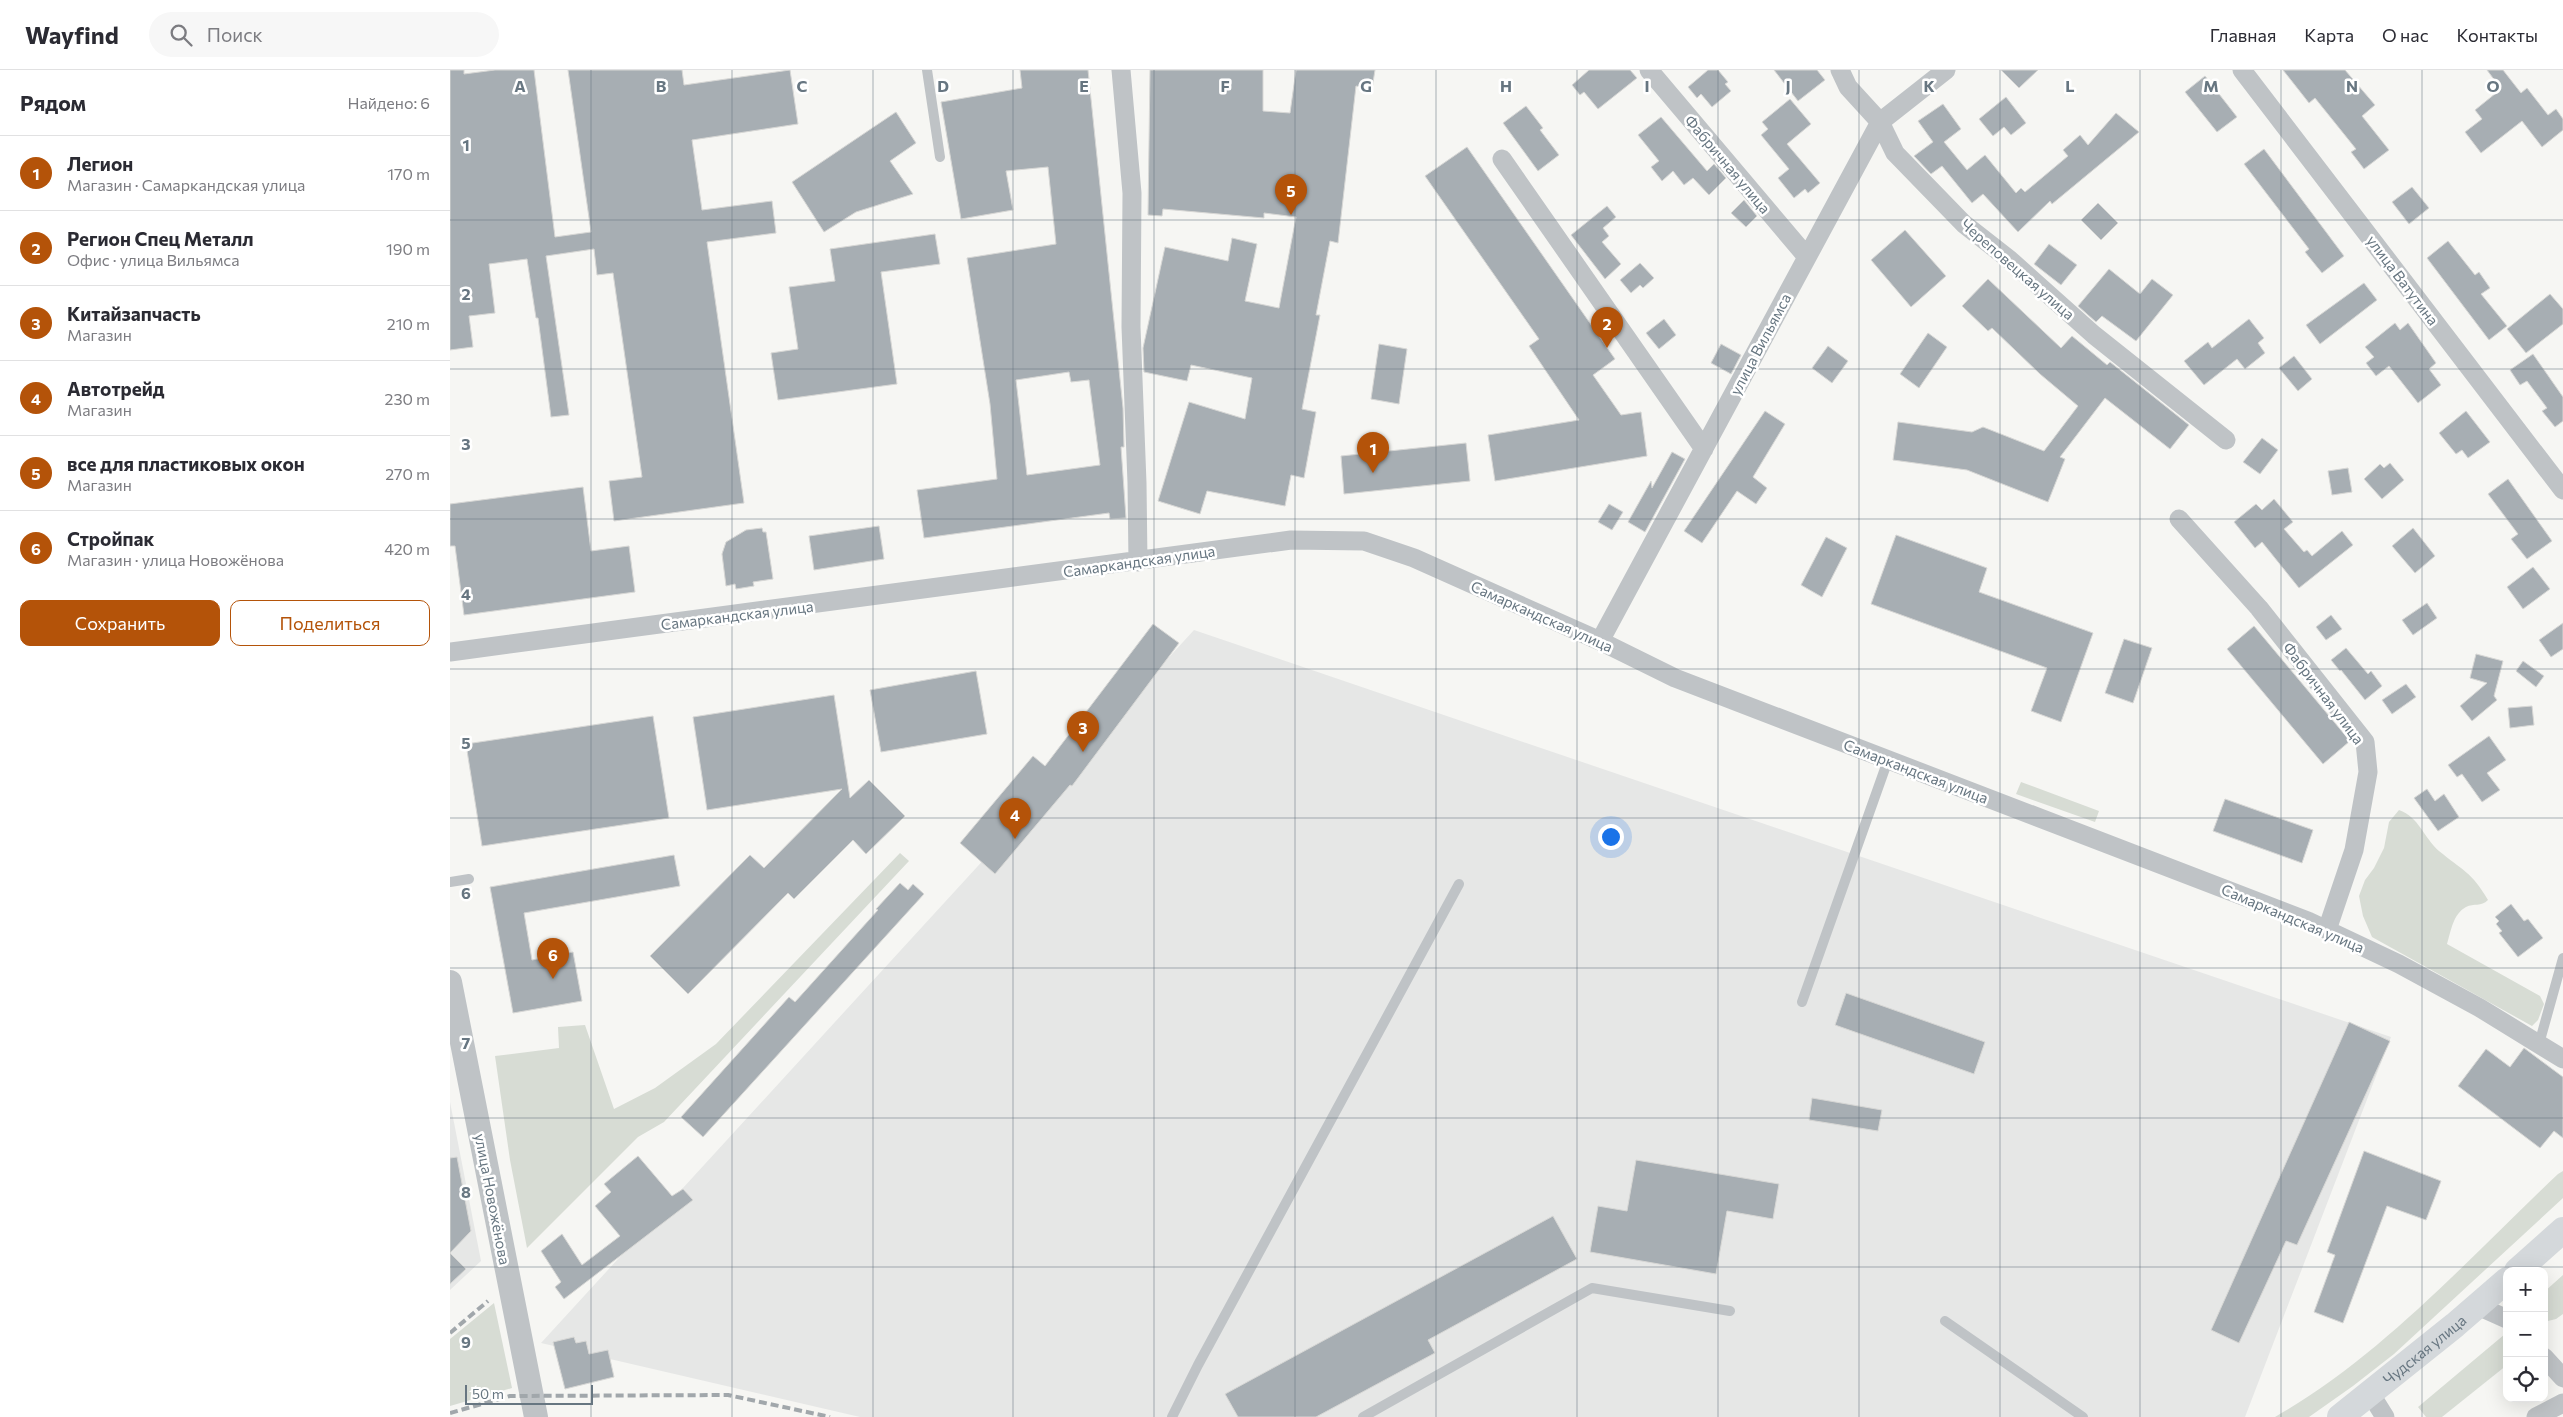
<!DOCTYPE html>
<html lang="ru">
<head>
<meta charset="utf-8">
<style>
	body { margin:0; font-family:Commissioner,sans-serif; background:#f7f7f7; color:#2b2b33 }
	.controls { position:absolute; right:15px; bottom:15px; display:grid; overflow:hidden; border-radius:10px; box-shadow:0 5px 20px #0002 }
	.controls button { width:45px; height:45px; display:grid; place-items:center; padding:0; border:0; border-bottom:1px solid #e1e1e2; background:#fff; color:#2b2b33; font:25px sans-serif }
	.scale { position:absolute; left:15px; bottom:12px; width:128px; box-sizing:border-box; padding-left:5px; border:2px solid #677681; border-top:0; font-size:14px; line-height:18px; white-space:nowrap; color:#677681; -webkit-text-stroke:4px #fff; paint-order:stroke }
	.you { position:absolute; left:1160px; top:766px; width:18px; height:18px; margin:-12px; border:4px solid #fff; border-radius:50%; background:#1a73e8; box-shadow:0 0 0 8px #1a73e833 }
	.badge { display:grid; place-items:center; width:32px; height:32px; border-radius:50%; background:#b45309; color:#fff; font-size:16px; font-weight:700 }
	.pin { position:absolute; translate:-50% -41px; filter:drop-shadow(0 1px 2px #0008) }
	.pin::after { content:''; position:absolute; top:26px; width:18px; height:15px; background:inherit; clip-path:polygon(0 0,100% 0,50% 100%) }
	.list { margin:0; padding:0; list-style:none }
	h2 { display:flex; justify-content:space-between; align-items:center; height:65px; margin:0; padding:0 20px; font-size:21px }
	h2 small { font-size:16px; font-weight:400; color:#7c7c81 }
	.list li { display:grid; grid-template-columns:32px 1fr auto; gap:15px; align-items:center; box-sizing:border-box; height:75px; padding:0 20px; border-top:1px solid #e1e1e2 }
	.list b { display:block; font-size:19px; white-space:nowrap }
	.list p { margin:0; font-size:16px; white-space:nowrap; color:#7c7c81 }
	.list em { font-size:16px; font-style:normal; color:#7c7c81 }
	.actions { display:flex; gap:10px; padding:15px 20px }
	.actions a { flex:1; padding:11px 0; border:1px solid #b45309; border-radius:10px; text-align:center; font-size:18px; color:#b45309 }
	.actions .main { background:#b45309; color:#fff }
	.icon { flex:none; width:28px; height:28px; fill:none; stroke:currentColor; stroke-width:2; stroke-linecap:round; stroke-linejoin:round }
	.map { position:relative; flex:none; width:2113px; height:1347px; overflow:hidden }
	header { display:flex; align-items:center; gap:30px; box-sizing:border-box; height:70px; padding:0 25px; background:#fff; border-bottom:1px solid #e1e1e2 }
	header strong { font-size:24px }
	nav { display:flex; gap:28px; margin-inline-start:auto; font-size:18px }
	.search { width:350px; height:45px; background:#f7f7f7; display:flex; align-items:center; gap:12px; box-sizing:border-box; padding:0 18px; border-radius:28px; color:#7c7c81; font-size:19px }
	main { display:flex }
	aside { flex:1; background:#fff }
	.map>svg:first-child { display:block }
	.built { fill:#e6e7e6 }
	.green { fill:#d7dcd4 }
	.building { fill:#a7aeb3; stroke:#d7d7d5; fill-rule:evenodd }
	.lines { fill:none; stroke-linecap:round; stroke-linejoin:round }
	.service { stroke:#bfc3c6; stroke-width:10 }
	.minor { stroke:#bfc3c6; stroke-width:19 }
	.tertiary { stroke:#bfc3c6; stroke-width:24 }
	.secondary { stroke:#d4d8db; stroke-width:26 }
	.rail { stroke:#a1a7ab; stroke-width:4; stroke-dasharray:8 4; stroke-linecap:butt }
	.grid { fill:none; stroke:#677681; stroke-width:1; stroke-opacity:0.55 }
	.labels { text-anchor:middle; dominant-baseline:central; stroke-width:5; stroke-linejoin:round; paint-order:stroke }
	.street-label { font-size:15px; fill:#677681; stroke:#fff }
	.grid-label { font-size:16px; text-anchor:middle; font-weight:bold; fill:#677681; stroke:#fff; stroke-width:5; stroke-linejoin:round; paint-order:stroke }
</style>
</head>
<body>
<header>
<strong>Wayfind</strong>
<div class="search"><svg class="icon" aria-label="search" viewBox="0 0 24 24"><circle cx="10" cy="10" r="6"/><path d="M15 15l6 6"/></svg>Поиск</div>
<nav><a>Главная</a><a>Карта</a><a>О нас</a><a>Контакты</a></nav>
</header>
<main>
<aside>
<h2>Рядом<small>Найдено: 6</small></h2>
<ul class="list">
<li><span class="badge">1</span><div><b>Легион</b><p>Магазин · Самаркандская улица</p></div><em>170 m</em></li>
<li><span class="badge">2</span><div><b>Регион Спец Металл</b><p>Офис · улица Вильямса</p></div><em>190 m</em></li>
<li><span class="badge">3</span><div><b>Китайзапчасть</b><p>Магазин</p></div><em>210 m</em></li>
<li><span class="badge">4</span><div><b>Автотрейд</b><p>Магазин</p></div><em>230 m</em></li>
<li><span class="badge">5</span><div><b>все для пластиковых окон</b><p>Магазин</p></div><em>270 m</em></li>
<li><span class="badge">6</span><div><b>Стройпак</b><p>Магазин · улица Новожёнова</p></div><em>420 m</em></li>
</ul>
<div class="actions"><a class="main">Сохранить</a><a>Поделиться</a></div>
</aside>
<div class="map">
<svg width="2113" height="1347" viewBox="0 0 2113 1347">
	<rect width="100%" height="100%" fill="#f6f6f3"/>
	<!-- built -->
	<path class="built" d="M744 560 1941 967 1795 1347H410L91 1273Z
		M0 1032 31 1191 0 1220Z"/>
	<!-- green -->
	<path class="green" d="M1571 712 1649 741 1645 752 1566 724Z
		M1949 740C1969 747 1974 768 1989 781 2012 800 2022 802 2038 830 2031 837 2024 833 2016 837 2003 844 2001 861 1997 874L2090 926 2094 934 2088 950 2082 956 1922 867 1913 846 1909 826 1915 810 1924 798 1934 778 1939 752Z
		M450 783 459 791 214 1052 188 1067 77 1178 60 1090 45 986 109 978 108 957 135 955 164 1039 205 1018 266 974Z
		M2113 1101V1128L1944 1284 1903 1316 1859 1347H1825C1932 1286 2019 1188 2108 1104Z
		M2113 1205V1244L2106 1249 2094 1252V1222Z
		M44 1233 62 1318 0 1336V1269Z
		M2055 1264 2057 1295 1992 1347H1976L1968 1337Z"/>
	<!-- building -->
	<path class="building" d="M0 0H14V4L45 0H84L105 167 141 162 118 0H232L234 15 340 0 348 54 242 70 252 140 322 131 326 163 257 172 294 433 164 451 159 411 192 407 163 203 147 205 144 179 96 186 119 345 101 347 88 248H86L77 189 39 194 45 243 19 246 23 277 0 280Z
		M570 0H638L673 338 674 377H671L676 448 660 449 659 443 474 468 467 420 547 409 540 334 517 188 606 174 598 97 556 101 563 140 511 149 491 32 572 18ZM619 302 621 312 639 310 650 395 577 405 566 310Z
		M700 0H813V41L840 43 846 0H925L922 19 906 16 888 173 880 171 866 245H870L852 339 866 342 854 408 841 405 835 436 757 421 750 444 708 431 739 332 795 349 802 308 741 295 737 311 694 302 693 278 715 177 778 191 782 168 807 174 795 231 829 238 846 147 814 143V148L713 139 712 146 698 145Z
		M1139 0H1180L1187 8 1148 39 1134 22 1130 25 1122 15Z
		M1258 0H1268L1278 12 1275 14 1281 21 1262 37 1251 24 1247 28 1238 17Z
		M1324 0H1367L1375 10 1348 31Z
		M1551 0H1588L1569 18Z
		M1833 0H1895L1925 35 1912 46 1939 80 1914 99 1901 82 1906 79 1865 28 1859 33Z
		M2037 0H2053L2071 23 2077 18 2098 45 2106 39 2113 49V60L2092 77 2072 51 2031 83 2015 62 2032 49 2025 40 2051 19Z
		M1755 6 1787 47 1767 62 1735 22Z
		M1556 27 1576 53 1561 65 1554 57 1543 66 1529 49Z
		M1340 29 1361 54 1337 74 1370 113 1358 123 1355 119 1344 128 1328 108 1339 99 1311 65 1318 59 1312 52Z
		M1493 34 1511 59 1494 72 1517 100 1535 85 1566 123 1571 118 1575 122 1618 86 1613 80 1630 65 1638 75 1666 43 1689 62 1602 134 1600 131 1568 162 1533 124 1522 133 1492 96 1481 104 1464 86 1483 72 1468 51Z
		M1076 36 1093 58 1090 60 1109 85 1088 101 1053 53Z
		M446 42 466 73 440 91 463 124 406 142 374 162 342 112Z
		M1211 47 1257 101 1264 94 1276 108 1259 125 1243 108 1234 115 1223 101 1212 111 1201 97 1209 91 1188 65Z
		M1017 77 1165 289 1143 305 1171 345 1191 342 1197 386 1045 411 1038 365 1129 350 1079 276 1089 269 975 106Z
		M1814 79 1894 186 1872 203 1855 182 1859 179 1794 94Z
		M1962 117 1979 138 1959 154 1942 132Z
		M1294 130 1307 146 1296 157 1281 143Z
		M1648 133 1668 153 1651 170 1631 150Z
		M1157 136 1166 147 1153 158 1159 166 1152 172 1171 194 1155 209 1121 165Z
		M1455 160 1496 206 1461 237 1421 190Z
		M485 164 490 194 431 202 447 314 328 330 321 283 348 279 339 217 385 211 380 179Z
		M1998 171 2025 205 2029 202 2040 218 2031 224 2057 256 2039 270 1977 188Z
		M1599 174 1627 195 1611 215 1584 194Z
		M1190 193 1204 208 1193 218 1190 215 1181 223 1170 210Z
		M1659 199 1690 224 1702 209 1723 225 1686 271 1652 246 1646 252 1628 236Z
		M1538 209 1611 278 1622 266 1657 295 1660 292 1739 355 1720 379 1655 328 1610 387 1615 389 1598 432 1517 400 1443 390 1448 352 1522 362 1533 357 1594 381 1628 336 1590 304 1542 258 1538 261 1512 236Z
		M1914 213 1927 230 1870 274 1856 255Z
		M2100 224 2113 239V254L2076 283 2057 259Z
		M1214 249 1226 265 1209 279 1196 263Z
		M1799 249 1814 268 1808 273 1815 283 1795 299 1787 289 1754 315 1734 291 1758 272 1762 278Z
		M1945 253 1950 260 1958 253 1986 293 1979 299 1991 315 1968 333 1939 296 1926 306 1916 293 1924 287 1915 277Z
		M1478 263 1497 277 1469 318 1450 304Z
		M929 274 957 279 949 334 921 329Z
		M1271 274 1291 285 1281 304 1261 293Z
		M1378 276 1398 291 1382 313 1362 298Z
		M2083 284 2113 327V351L2105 357 2092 341 2097 338 2077 311 2070 315 2060 300Z
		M1844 286 1862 309 1848 321 1829 298Z
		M1315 341 1335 354 1303 407 1317 418 1306 434 1287 421 1252 473 1234 461Z
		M2016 341 2040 372 2018 388 2012 380 2006 384 1989 363Z
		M1812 368 1828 380 1810 404 1793 392Z
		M1016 373 1020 411 894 424 891 386Z
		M1222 382 1235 389 1195 462 1178 452 1201 411 1202 418Z
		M1940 393 1954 410 1932 429 1914 409 1930 394 1934 398Z
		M1898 398 1902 422 1882 425 1878 401Z
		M2058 409 2102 471 2077 489 2061 469 2068 464 2038 424Z
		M133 417 141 481 179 476 185 522 14 545 5 476H0V434Z
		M1824 429 1843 452 1834 459 1854 482 1857 480 1862 486 1892 461 1903 475 1849 518 1812 472 1805 478 1784 452 1806 434 1812 440Z
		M1159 434 1173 442 1162 460 1148 452Z
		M429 456 434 489 364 500 359 466Z
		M312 458 313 462H316L323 509 303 512 304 516 286 519 285 514 276 516 272 484 276 472 296 460Z
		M1963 458 1985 486 1965 503 1942 476Z
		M1446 465 1537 498 1529 522 1643 563 1611 652 1581 641 1597 598 1421 534Z
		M1376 467 1397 478 1372 527 1351 515Z
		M2083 497 2100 519 2073 539 2057 517Z
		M1977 533 1987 548 1963 565 1952 550Z
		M1881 545 1892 559 1876 570 1866 557Z
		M2113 553V579L2101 587 2089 570Z
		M703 554 729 573 622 716 620 715 545 804 510 773 583 686 595 696Z
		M1804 556 1900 671 1873 694 1777 579Z
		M1674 569 1702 578 1683 633 1655 623Z
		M1896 578 1918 604 1921 601 1932 616 1915 630 1891 600 1890 601 1881 590Z
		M2026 584 2053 591 2044 626 2047 630 2022 651 2010 636 2037 613 2020 608Z
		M2073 591 2094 606 2086 617 2066 601Z
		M526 601 537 664 431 682 420 620Z
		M1956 614 1966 627 1942 644 1932 630Z
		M384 625 400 728 419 710 455 746 416 784 403 770 344 829 338 823 238 924 200 886 300 785 314 798 392 719 257 740 243 647Z
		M2082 636 2084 655 2060 658 2058 638Z
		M203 646 219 748 32 776 16 674Z
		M2039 666 2056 690 2037 703 2050 720 2032 732 2012 704 2007 707 1998 695Z
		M1977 719 1985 731 1994 724 2009 747 1988 761 1964 728Z
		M1775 729 1863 760 1852 793 1763 761Z
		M224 785 230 816 74 843 82 890 123 882 132 931 63 943 40 817Z
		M450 813 458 820 463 814 474 824 253 1067 231 1047 339 927 345 932 428 840 426 839Z
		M2061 834 2074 851 2078 849 2093 868 2068 887 2049 863 2052 861 2046 854 2049 851 2045 847Z
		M1396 923 1535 972 1524 1004 1385 955Z
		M1899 952 1940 971 1847 1175 1836 1171 1789 1273 1761 1260Z
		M2074 978 2113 1007V1068L2104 1061 2090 1078 2008 1016 2036 979 2060 997Z
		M1362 1028 1432 1040 1428 1061 1359 1050Z
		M1914 1081 1991 1111 1976 1150 1937 1136 1893 1253 1864 1242 1885 1185 1877 1182Z
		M188 1086 222 1126 233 1119 243 1130 114 1229 105 1217 111 1212 91 1181 112 1164 132 1195 170 1166 145 1136 161 1122 154 1114Z
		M7 1087 21 1161 0 1183V1088Z
		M1186 1090 1329 1114 1323 1149 1277 1141 1266 1204 1140 1182 1148 1136 1177 1141Z
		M1103 1146 1127 1189 978 1270 985 1283 866 1347H788L775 1324Z
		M0 1183 16 1199 0 1214Z
		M124 1267 126 1273 136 1271 139 1284 158 1280 164 1307 115 1319 103 1272Z"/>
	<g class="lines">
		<!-- service -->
		<path class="service" d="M477 0 490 87
			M0 812 19 809
			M1352 932 1438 690
			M2089 974 2113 888
			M1495 1251 1633 1347
			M722 1347 748 1295 1009 814
			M913 1347 1142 1218 1280 1241"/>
		<!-- minor -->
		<path class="minor" d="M671 0 682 123 681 257 687 413 688 492
			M1199 0 1357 187
			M1390 0 1398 17 1430 52 1445 83 1514 154 1560 190 1644 265 1776 370
			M1792 0 2113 420
			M1052 89 1254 379
			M1729 449 1809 538 1915 672 1918 702 1904 780 1877 860
			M1150 571 1430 52 1496 0
			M0 582 841 470 914 471 964 488 1150 571 1225 608 1858 851 1949 894 2030 938 2113 989
			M2028 1236 2057 1249
			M2094 1287 2113 1308
			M1920 1323 1935 1347
			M2086 1347 2113 1333"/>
		<!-- tertiary -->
		<path class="tertiary" d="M0 912 86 1347"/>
		<!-- secondary -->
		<g class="secondary">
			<path d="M2067 1201 2113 1160"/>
			<path id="s1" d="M1890 1347 2005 1255 2057 1210"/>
		</g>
		<!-- rail -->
		<path class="rail" d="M0 1263 38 1231
			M0 1343 60 1326 278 1325 380 1347"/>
	</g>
	<!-- grid -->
	<path class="grid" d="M141 0V1347M282 0V1347M423 0V1347M563 0V1347M704 0V1347M845 0V1347M986 0V1347M1127 0V1347M1268 0V1347M1409 0V1347M1550 0V1347M1690 0V1347M1831 0V1347M1972 0V1347M0 150H2113M0 299H2113M0 449H2113M0 599H2113M0 748H2113M0 898H2113M0 1048H2113M0 1197H2113"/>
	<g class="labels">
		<!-- street labels -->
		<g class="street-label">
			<text transform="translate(1278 94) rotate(50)">Фабричная улица</text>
			<text transform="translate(1568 199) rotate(41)">Череповецкая улица</text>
			<text transform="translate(1953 210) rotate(53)">улица Ватутина</text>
			<text transform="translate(1310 274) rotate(-62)">улица Вильямса</text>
			<text transform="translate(689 491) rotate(-8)">Самаркандская улица</text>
			<text transform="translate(287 545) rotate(-7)">Самаркандская улица</text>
			<text transform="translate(1092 546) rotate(24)">Самаркандская улица</text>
			<text transform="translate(1874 623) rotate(53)">Фабричная улица</text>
			<text transform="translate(1466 701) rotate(21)">Самаркандская улица</text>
			<text transform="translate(1843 848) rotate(23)">Самаркандская улица</text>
			<text transform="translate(43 1129) rotate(79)">улица Новожёнова</text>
			<text stroke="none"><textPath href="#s1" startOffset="108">Чудская улица</textPath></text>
		</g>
	</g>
	<g class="grid-label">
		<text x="70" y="22">A</text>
		<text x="211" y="22">B</text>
		<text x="352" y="22">C</text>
		<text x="493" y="22">D</text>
		<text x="634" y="22">E</text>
		<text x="775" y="22">F</text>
		<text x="916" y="22">G</text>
		<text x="1056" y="22">H</text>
		<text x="1197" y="22">I</text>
		<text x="1338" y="22">J</text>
		<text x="1479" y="22">K</text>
		<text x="1620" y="22">L</text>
		<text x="1761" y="22">M</text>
		<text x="1902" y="22">N</text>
		<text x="2043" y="22">O</text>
		<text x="16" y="81">1</text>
		<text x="16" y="230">2</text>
		<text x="16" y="380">3</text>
		<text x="16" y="530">4</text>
		<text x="16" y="679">5</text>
		<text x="16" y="829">6</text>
		<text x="16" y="979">7</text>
		<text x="16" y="1128">8</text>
		<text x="16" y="1278">9</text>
	</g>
</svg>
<div class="controls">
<button>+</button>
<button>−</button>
<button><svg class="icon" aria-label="locate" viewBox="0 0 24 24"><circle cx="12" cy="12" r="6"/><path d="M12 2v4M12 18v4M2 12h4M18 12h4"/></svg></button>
</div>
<div class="scale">50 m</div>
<div class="you"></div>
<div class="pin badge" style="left:923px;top:403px">1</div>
<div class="pin badge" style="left:1157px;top:278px">2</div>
<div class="pin badge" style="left:633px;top:682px">3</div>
<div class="pin badge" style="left:565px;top:769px">4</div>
<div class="pin badge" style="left:841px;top:145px">5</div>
<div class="pin badge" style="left:103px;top:909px">6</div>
</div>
</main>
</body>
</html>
